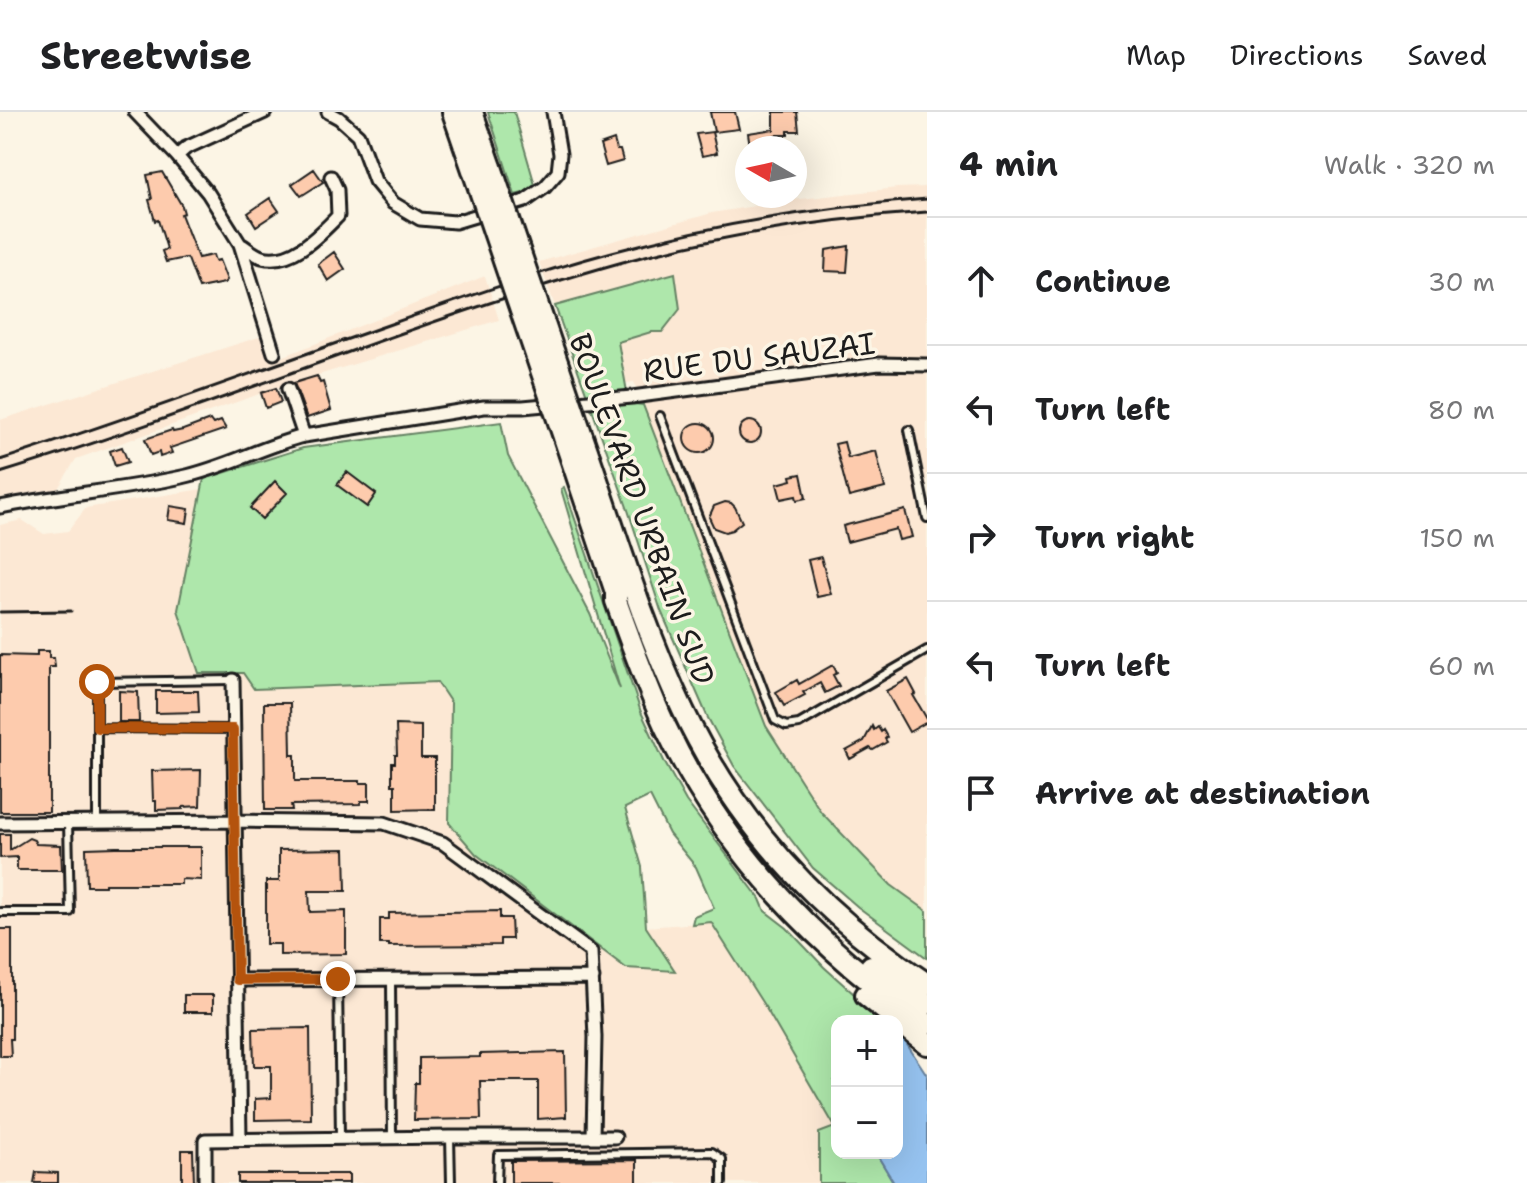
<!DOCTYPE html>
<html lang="en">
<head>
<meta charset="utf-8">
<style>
	body { margin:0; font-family:"Shantell Sans",sans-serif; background:#f2f2f2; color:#202124 }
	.controls { position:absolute; right:24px; bottom:24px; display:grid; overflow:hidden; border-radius:16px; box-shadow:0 8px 32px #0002 }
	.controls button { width:72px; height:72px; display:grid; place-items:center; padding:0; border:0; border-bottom:2px solid #e0e0e0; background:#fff; color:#202124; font:40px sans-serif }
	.compass { position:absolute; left:735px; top:24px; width:72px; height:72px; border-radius:50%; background:#fff; box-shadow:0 8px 32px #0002; rotate:279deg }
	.stop { position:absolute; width:24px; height:24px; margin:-18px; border:6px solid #b45309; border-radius:50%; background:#fff }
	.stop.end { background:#b45309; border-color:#fff; box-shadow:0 2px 8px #0008 }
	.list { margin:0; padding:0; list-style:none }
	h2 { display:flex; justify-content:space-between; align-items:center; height:104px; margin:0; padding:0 32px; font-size:34px }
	h2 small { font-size:26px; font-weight:400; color:#757577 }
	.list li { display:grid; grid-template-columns:52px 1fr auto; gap:24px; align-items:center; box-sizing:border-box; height:128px; padding:0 32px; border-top:2px solid #e0e0e0 }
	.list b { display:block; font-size:30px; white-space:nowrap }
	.list em { font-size:26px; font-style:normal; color:#757577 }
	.icon { flex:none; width:44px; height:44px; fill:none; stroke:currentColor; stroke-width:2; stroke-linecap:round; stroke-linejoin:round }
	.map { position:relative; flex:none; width:927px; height:1071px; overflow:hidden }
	header { display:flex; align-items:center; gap:48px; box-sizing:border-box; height:112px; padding:0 40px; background:#fff; border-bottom:2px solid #e0e0e0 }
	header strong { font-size:38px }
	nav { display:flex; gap:44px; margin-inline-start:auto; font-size:28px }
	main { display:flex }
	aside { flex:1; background:#fff }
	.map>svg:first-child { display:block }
	.built { fill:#fce8d4 }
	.green { fill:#aee7ab; stroke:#658264; stroke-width:2 }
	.water { fill:#96c3f0; stroke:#65809b; stroke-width:2 }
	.building { fill:#fdcbad; stroke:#1c1c1c; stroke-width:2 }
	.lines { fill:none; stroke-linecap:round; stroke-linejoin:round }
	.lane-casing { stroke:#1c1c1c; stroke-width:12 }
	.street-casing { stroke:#1c1c1c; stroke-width:17 }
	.highway-casing { stroke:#1c1c1c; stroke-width:26 }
	.lane { stroke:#fcf5e5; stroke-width:6 }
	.street { stroke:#fcf5e5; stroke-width:11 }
	.highway { stroke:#fcf5e5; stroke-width:20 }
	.rail { stroke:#1c1c1c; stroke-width:3 }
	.highway-bridge-casing { stroke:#1c1c1c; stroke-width:26; stroke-linecap:butt }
	.highway-bridge { stroke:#fcf5e5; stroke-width:20 }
	.route { stroke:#b45309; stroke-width:10 }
	.labels { text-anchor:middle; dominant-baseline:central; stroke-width:7; stroke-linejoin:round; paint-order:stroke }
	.street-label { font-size:30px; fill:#1c1c1c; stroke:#fcf5e5 }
</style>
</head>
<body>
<header>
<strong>Streetwise</strong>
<nav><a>Map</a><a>Directions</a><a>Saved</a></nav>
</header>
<main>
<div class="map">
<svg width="927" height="1071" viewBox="0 0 927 1071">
	<rect width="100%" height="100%" fill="#fcf5e5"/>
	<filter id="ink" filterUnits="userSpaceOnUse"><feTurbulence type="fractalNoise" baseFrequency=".0125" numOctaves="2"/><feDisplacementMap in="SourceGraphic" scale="16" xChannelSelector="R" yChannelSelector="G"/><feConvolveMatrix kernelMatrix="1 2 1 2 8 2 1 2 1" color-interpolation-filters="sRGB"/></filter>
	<g filter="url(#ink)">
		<!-- built -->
		<path class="built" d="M927 75V799L891 773 821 700 766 614 634 270 626 271 618 230 599 182 555 194 539 150 712 101 792 88 897 76Z
			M485 164 499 208 282 274 76 347 57 378 0 386V308L262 224 272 249Z
			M202 377 178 498 243 561 255 577 437 570 451 591 449 711 476 742 626 856 646 815 711 810 739 816 835 1016 819 1021V1071H0V413L22 408 44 422 68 419 86 396Z"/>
		<!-- green -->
		<path class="green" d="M488 0H514L535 73 523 81 515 83Z
			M675 161 680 197 662 220H651L618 230 629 291 643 293 766 614 821 700 891 773 927 799V846L858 795 813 756 734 654 708 606 661 499 628 398 555 194Z
			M501 310 508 344 590 502 620 577 561 377 564 375 641 600 665 651 686 689 760 787 765 799 787 816 824 855 884 909H837V967L834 969 837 975V1041H876L894 1071H819V1021L835 1015 767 898 711 810 692 812 694 804 714 796 696 755 669 722 650 684 625 696 642 755 646 815 675 859 626 856 476 742 449 711 451 591 437 570 254 577 243 561H199L178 498 204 367 303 336Z"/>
		<!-- water -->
		<path class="water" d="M897 928H904L927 963V1071H894L876 1041H897Z"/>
		<!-- building -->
		<path class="building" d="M710 0H735L739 17 714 20Z
			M774 0H797L799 19H788V23H775V30L750 34 748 21 774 17V19Z
			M712 20 717 41 702 44 696 22Z
			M614 28 617 38H620L623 49 606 54 600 33Z
			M314 57 323 70 301 84 292 72Z
			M162 60 182 94 184 101 181 102 198 146 213 143 215 149 219 148 227 168 224 171 199 176 188 147 185 146 166 150 162 139 167 137 158 108 155 109 149 88 152 87 147 63Z
			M270 86 279 99 256 114 248 101Z
			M849 134 847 160 825 159 826 138Z
			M334 140 345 157 328 169 318 152Z
			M317 264 320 271 323 270 331 298 307 306 294 271Z
			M276 276 281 290 266 296 261 281Z
			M210 308 213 312 221 309 226 317 170 336 172 341 160 345 159 340 151 343 145 327 172 318 173 320 183 318Z
			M739 320a11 11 0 1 1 22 0a11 11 0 1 1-22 0Z
			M684 326a15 15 0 1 1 30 0a15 15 0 1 1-30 0Z
			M844 330 848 346 876 339 885 376 849 385 835 332Z
			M122 335 128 350 115 354 110 339Z
			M347 360 376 382 367 395 337 373Z
			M801 362 806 386 797 388 796 384 781 387 777 372 792 368 791 364Z
			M275 369 287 381 262 407 250 396Z
			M725 390 731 391 735 395 742 410 732 418 725 420 714 416 709 405 714 394Z
			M170 394 189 397 187 411 168 408Z
			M905 398 912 425 899 428 896 417 847 430 843 414Z
			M821 445 831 482 817 485 808 448Z
			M37 539H49V546H54L55 555H49V700H0V543L37 544Z
			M833 553 837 561 833 563 839 574 825 581 820 571 803 580 805 583 784 594 776 580 797 568 799 572Z
			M908 567 916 582 913 583 927 607V610L909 620 886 579Z
			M119 579 138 580 139 610H119Z
			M156 579H198L199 600 156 601Z
			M264 591H290L291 643H295V669H360V671H369V689H361V692L291 693 292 698H265Z
			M396 613 421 614V646H435V697L395 698V673H392V651H395V643H397Z
			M872 614 874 618 878 615 881 620 883 618 887 625 885 627 887 630 873 638 870 636 850 647 846 639 864 629Z
			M201 658 200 694 183 695V697L156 698V689H153L152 659Z
			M0 722H10V738L29 726 34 728 36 732 61 733 62 758H17V745L0 746Z
			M116 735H201V768L181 767V772H105V774H87L86 736Z
			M345 737 346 779H309L310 800 346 799V842L280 843V832H266V769H279V738Z
			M500 799V806H511L512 827H500V833L389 834V832H380V807H389V801Z
			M0 817H12V927H10L11 944H0Z
			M184 883H213V900H184Z
			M310 916 311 1007 255 1008V987L271 986V954H254L253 917Z
			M565 940 566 1005 538 1007V969H480L481 1007 414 1008 415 971H419V946L480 945V942Z
			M182 1038H193L194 1071H182Z
			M637 1048V1071H511V1049Z
			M36 1060 58 1061V1071H34Z
			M238 1062H349V1071H238Z"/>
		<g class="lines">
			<defs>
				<path id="lane" d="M660 304 775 608 786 614 799 612 927 538
					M909 318 927 406
					M97 616 233 617
					M97 710V570L233 568
					M0 800H70L68 710
					M338 867 340 1026
					M391 867 392 1025
					M450 1025 451 1071
					M497 1071 498 1043 712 1040 722 1047V1071"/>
				<path id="street" d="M135 0 177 44 208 81 240 132 274 241
					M328 0 339 6 358 23 375 69 393 91 420 107 455 110 525 89 545 75 558 60 560 42 553 0
					M177 44 186 36 265 0
					M240 132C247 136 255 143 262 145 292 153 319 123 338 104L337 78 331 65
					M288 277 304 324
					M0 395C60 383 122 378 182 365 225 356 263 334 304 324L484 295H523L632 285 879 252 927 253
					M233 568 240 1027
					M0 711 235 709 384 711 443 731 591 840 595 925 593 1025
					M237 868 593 866
					M205 1071V1028L450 1025H615"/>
				<path id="highway" d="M453 0 474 61
					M472 0 491 55
					M582 324C614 415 641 510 683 598 737 712 822 803 927 872
					M564 325 616 480V489C631 531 646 573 665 614 723 737 816 835 927 912
					M871 854 927 892
					M866 883 927 932"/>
			</defs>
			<!-- lane casing -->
			<use href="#lane" class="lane-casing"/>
			<!-- street casing -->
			<use href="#street" class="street-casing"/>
			<!-- highway casing -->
			<use href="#highway" class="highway-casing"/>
			<!-- lane -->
			<use href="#lane" class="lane"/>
			<!-- street -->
			<use href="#street" class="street"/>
			<!-- highway -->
			<use href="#highway" class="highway"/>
			<!-- rail -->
			<path class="rail" d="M0 348C125 308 247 262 371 219 450 191 530 162 612 140 715 112 821 95 927 87
				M0 361C131 321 259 272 388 226 475 195 563 165 653 142 743 120 835 106 927 100
				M0 500 71 499"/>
			<defs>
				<path id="highway-bridge" d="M491 55 582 324
					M474 61 564 325"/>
			</defs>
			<!-- highway-bridge casing -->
			<use href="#highway-bridge" class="highway-bridge-casing"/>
			<!-- highway-bridge -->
			<use href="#highway-bridge" class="highway-bridge"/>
		</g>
	</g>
	<g class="lines" filter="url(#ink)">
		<!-- route -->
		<path class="route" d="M97 570V616L233 617 237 868 338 867"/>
	</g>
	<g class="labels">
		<!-- street labels -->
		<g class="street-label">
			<text transform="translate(759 245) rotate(-7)">RUE DU SAUZAI</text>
			<text transform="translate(642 397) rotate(70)">BOULEVARD URBAIN SUD</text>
		</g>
	</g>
</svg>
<div class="controls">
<button>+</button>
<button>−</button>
</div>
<svg class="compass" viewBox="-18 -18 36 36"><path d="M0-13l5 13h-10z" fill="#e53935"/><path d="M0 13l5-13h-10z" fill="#757577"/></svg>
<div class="stop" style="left:97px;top:570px"></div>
<div class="stop end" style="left:338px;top:867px"></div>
</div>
<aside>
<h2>4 min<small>Walk · 320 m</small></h2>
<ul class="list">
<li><svg class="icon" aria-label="ahead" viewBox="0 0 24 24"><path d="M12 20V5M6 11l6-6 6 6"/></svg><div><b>Continue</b></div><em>30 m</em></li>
<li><svg class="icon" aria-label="left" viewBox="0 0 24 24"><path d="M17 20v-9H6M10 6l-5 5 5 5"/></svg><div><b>Turn left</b></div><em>80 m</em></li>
<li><svg class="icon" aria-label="right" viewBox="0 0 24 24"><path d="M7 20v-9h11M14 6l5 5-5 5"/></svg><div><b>Turn right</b></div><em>150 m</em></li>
<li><svg class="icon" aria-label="left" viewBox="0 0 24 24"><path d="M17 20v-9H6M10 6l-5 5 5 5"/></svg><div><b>Turn left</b></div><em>60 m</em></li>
<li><svg class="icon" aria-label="arrive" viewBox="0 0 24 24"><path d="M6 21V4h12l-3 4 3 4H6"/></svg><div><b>Arrive at destination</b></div></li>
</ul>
</aside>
</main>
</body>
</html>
